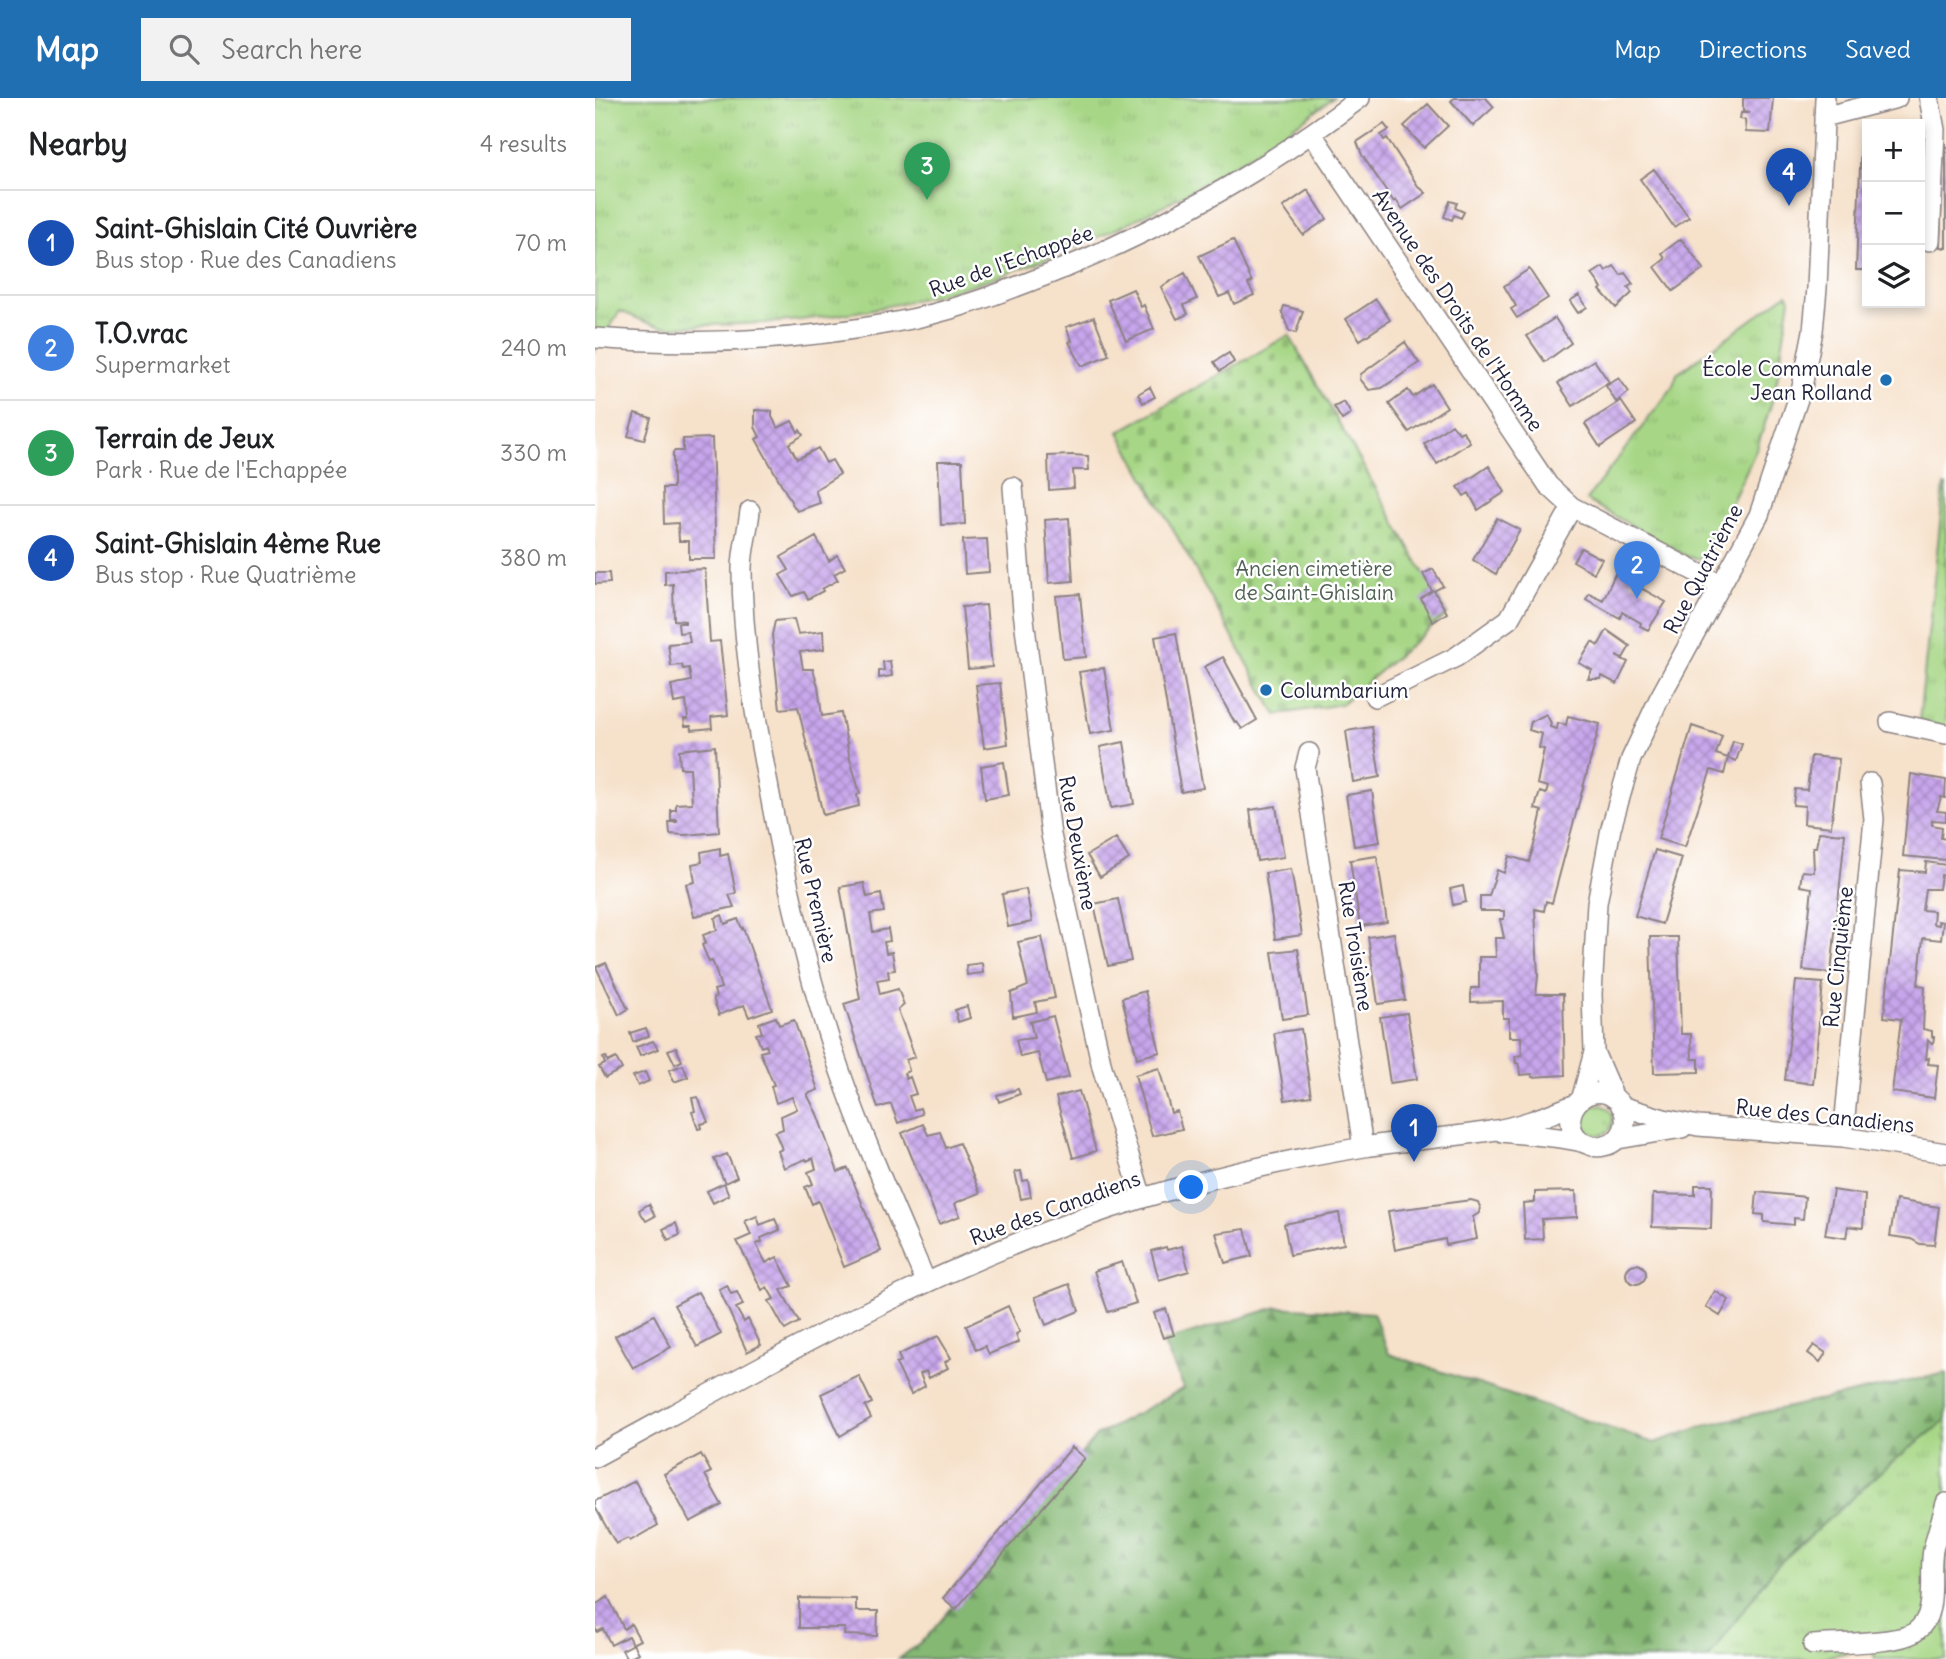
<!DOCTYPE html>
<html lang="en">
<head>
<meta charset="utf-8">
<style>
	body { margin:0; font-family:Delius,sans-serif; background:#f2f2f2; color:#202124 }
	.controls { position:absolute; right:21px; top:21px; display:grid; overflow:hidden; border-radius:0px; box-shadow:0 4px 10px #0003 }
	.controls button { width:63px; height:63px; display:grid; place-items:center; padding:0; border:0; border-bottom:2px solid #e0e0e0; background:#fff; color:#202124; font:35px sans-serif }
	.you { position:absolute; left:597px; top:1090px; width:24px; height:24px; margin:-18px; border:5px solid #fff; border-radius:50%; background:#1a73e8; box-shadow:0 0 0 10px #1a73e833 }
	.badge { display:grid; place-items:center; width:46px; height:46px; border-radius:50%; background:#1f6fb2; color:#fff; font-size:23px; font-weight:700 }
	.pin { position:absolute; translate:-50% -58px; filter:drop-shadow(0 2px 4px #0008) }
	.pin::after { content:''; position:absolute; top:37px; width:24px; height:21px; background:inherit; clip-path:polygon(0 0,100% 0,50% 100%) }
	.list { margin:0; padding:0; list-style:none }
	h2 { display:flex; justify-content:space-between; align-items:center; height:91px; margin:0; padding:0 28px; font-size:30px }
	h2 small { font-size:23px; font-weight:400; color:#757577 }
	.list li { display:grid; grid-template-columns:46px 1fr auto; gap:21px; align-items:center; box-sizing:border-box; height:105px; padding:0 28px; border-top:2px solid #e0e0e0 }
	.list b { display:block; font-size:26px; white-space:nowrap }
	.list p { margin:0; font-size:23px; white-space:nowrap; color:#757577 }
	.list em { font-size:23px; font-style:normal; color:#757577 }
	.icon { flex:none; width:38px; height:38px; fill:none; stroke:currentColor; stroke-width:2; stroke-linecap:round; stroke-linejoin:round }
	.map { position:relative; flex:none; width:1351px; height:1561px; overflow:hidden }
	header { display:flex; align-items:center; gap:42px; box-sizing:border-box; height:98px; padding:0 35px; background:#1f6fb2; color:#fff }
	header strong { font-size:33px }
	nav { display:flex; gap:38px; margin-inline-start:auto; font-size:24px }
	.search { width:490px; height:63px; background:#f2f2f2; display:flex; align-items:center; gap:18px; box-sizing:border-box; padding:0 24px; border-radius:0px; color:#757577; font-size:26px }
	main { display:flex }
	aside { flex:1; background:#fff }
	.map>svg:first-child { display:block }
	.grass { fill:url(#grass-tufts); stroke:#647c60; stroke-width:2 }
	.forest { fill:url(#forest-firs); stroke:#546d57; stroke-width:2 }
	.cemetery { fill:url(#cemetery-stones); stroke:#647c60; stroke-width:2 }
	.building { fill:url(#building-cross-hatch) }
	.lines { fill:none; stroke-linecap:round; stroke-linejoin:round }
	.minor-casing { stroke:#8c8282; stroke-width:22 }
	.minor { stroke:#fff; stroke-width:19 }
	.poi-dot { fill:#1f6fb2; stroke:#fff; stroke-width:2.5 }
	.labels { text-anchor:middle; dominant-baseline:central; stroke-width:5; stroke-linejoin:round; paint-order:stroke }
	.street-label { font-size:21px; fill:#22223b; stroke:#fff }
	.poi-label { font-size:21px; fill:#22223b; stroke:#fff; text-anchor:end }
	.park-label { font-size:21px; fill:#516155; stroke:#fff }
</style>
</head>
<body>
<header>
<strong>Map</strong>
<div class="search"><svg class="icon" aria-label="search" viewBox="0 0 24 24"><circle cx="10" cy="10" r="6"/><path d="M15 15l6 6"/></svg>Search here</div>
<nav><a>Map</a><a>Directions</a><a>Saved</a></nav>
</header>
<main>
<aside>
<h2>Nearby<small>4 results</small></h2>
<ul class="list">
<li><span class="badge" style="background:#1a4fb4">1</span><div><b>Saint-Ghislain Cité Ouvrière</b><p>Bus stop · Rue des Canadiens</p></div><em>70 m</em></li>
<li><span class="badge" style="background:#3f7fe0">2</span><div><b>T.O.vrac</b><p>Supermarket</p></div><em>240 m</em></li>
<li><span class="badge" style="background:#2e9e5b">3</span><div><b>Terrain de Jeux</b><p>Park · Rue de l'Echappée</p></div><em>330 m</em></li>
<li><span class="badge" style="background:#1a4fb4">4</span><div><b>Saint-Ghislain 4ème Rue</b><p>Bus stop · Rue Quatrième</p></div><em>380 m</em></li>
</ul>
</aside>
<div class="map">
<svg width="1351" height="1561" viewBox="0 0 1351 1561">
	<defs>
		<pattern id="grass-tufts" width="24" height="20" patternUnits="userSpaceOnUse" patternTransform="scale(1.75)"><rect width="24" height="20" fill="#a7d786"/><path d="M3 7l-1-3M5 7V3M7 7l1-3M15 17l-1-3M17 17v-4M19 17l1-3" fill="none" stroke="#8fb875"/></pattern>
		<pattern id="forest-firs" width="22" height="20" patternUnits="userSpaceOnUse" patternTransform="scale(1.75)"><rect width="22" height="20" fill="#85b873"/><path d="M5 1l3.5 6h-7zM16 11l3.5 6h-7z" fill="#6c9560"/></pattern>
		<pattern id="cemetery-stones" width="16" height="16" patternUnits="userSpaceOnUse" patternTransform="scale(1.75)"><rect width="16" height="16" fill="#a7d786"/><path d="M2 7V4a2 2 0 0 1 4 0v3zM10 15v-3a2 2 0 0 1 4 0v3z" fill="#8fb875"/></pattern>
		<pattern id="building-cross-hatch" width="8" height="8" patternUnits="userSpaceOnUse" patternTransform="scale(1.75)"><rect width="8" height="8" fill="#c8a6ec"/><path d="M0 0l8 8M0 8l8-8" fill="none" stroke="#a287c0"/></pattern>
	</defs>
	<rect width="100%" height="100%" fill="#fff"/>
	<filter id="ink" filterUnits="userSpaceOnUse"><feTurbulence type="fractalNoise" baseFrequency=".0143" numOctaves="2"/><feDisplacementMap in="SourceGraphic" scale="14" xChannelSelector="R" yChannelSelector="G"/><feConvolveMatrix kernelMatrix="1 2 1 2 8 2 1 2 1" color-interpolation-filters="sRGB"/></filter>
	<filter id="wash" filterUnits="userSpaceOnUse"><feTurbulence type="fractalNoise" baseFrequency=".00686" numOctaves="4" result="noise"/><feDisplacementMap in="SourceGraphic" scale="28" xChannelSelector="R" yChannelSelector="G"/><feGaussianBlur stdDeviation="1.57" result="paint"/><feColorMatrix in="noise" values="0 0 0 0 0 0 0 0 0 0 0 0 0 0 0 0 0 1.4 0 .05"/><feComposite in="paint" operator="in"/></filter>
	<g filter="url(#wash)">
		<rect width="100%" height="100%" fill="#f6e1ca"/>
		<!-- grass -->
		<path class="grass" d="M0 0H738C573 123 378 211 170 225 144 226 118 227 91 228 83 228 73 230 65 228 52 226 38 218 25 213L0 252Z
			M1192 196 1195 201 1180 294 1162 350 1117 447 1107 461 1093 459 991 402 1077 290 1082 276Z
			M1349 388H1351V629L1324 624Z
			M988 1022a15 15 0 1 1 30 0a15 15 0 1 1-30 0Z
			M1351 1322V1561H1280L1277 1549 1221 1561H1113L1180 1469 1296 1365Z"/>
		<!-- forest -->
		<path class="forest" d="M682 1209 778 1215 794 1256 1059 1345 1115 1326 1351 1275V1322L1296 1365 1180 1469 1113 1561H304L332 1539 501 1338 589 1290 568 1244Z"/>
		<!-- cemetery -->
		<path class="cemetery" d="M694 237 852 516 746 606 681 617 524 334Z"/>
		<g id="blocks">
			<!-- building -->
			<path class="building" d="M859 0H891L899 9 878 28 856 3Z
				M1148 0H1178L1175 35 1151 34 1150 22 1145 21 1146 15H1155L1148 14Z
				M833 6 853 28 829 50 809 28Z
				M789 26 794 32 786 37 789 42 792 40 823 88 831 95 807 111 801 102 799 104 767 57 762 44Z
				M1266 44H1272V172H1261Z
				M1349 46H1351V150L1345 149Z
				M1059 71 1094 119 1079 129 1045 81Z
				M713 92 732 121 708 137 688 109Z
				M855 103 862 105 860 110 869 114 866 120 859 117 857 122 849 119Z
				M1086 141 1109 171 1078 193 1060 169 1070 161 1067 155Z
				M638 142 657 184 653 186 659 197 639 206 634 195 624 199 604 158Z
				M1019 168 1026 177 1030 175 1038 186 1033 189 1037 195 1021 210 1005 192 1007 190 997 176 1008 169 1011 173Z
				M934 171 953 200 922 220 916 211 921 208 909 188Z
				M590 175 602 201 589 207 593 216 582 221 566 189Z
				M538 191 546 209 549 207 559 231 531 243 513 202Z
				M984 197 992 209 983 215 975 203Z
				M781 201 795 222 765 242 751 221Z
				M689 208 708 213 701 235 694 233 687 214Z
				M499 219 514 257 487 268 474 244 477 243 471 229Z
				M960 220 976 245 950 264 932 238Z
				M810 244 824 265 787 290 774 292 765 281 766 276Z
				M634 255 639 264 625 273 619 264Z
				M999 262 1014 284 978 308 963 285Z
				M1024 280 1034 294 1021 304 1011 288Z
				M837 286 852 309 814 334 794 306 813 292 818 299Z
				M555 289 560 299 548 305 543 296Z
				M1026 303 1041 325 1005 349 990 326Z
				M749 304 756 316 747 322 739 309Z
				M160 312 177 313V319L183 330 197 323 203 334 205 332 208 337 194 346 202 361 223 350 231 365 237 362 245 376 220 392 225 405 202 413 198 407 161 341 165 339 160 329Z
				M40 315 56 320 49 342 33 338Z
				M857 326 864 335 868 333 875 344 842 366 829 346Z
				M117 340 121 461H94V443H84L83 425 69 426 68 390H78V356L79 353H88V341Z
				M477 357 493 358 494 372H478L479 390 454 392 453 358Z
				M343 363H367L370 426 346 427Z
				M894 368 910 394 883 412 874 395 869 398 863 389Z
				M474 420 478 483 454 485 450 422Z
				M902 420 925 432 901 476 878 462Z
				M221 439 234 463 242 457 250 470 239 476 243 482 227 491 228 493 213 501 209 494 198 498 185 477 194 472 186 459Z
				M392 441 394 474 370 476 368 442Z
				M986 450 1007 461 999 475 978 463Z
				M1023 470 1038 479 1035 484 1071 504 1053 532 1045 528 1046 525 1027 514 1025 520 991 501 994 495 1008 502Z
				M110 471 115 544 125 543 133 617 116 619 117 630 97 632 96 628H90L89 621H93L91 603 79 605 76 587 96 583 94 570 88 571 87 567 76 568 73 546 95 544 93 534 84 535 83 525H90V523L79 522 78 486 70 487V473Z
				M838 471 848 488 839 493 852 515 838 524 826 501 837 493 828 476Z
				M0 475H14L15 485 0 486Z
				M485 496 491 559 468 561 461 498Z
				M391 507 397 569 373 571 367 509Z
				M199 521 203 536 228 533 229 551 205 554 208 571H218L223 588 227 618 246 615 255 661 265 695 262 697 264 708 228 717 203 609 185 611 177 537 180 523Z
				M1012 532 1035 548 1028 560 1021 558 1033 564 1022 586 1007 578 1006 581H993L997 572 984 565 997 544 1003 548Z
				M581 535 608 690 586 694 560 539Z
				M628 559 662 622 647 631 642 624 640 625 609 569Z
				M295 563 297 578 284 580V573L289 572 288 564Z
				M509 570 519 632 495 636 484 574Z
				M405 585 413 646 389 650 381 587Z
				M951 616 956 625 955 629 962 631 963 625 971 627 973 618 1005 626 957 805 951 803 949 813 940 811 943 878 941 896H968L970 977 937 979V976L925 977 924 966 921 965 920 958 927 957 926 939H914V920H908V903L876 904V890H884V859H901L900 840H909L905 821H909V813H885V798H894L902 772 909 775 914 758 934 764 941 740 947 713 940 711 942 703 945 694 951 696 953 689 942 686 949 651 944 650 947 636 934 632 936 624Z
				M1097 628 1127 638 1121 656 1133 660 1138 643 1147 646 1141 663 1133 660 1129 676 1116 672 1090 749 1063 741Z
				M777 629 785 679 758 684 751 633Z
				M529 644 539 706 516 710 505 649Z
				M120 648 124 734 90 737 75 736 74 724H82V722H76V712H81V706L97 705 95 670H85L84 652Z
				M1216 658 1244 661 1236 729 1209 726 1210 708 1198 707 1200 691 1212 692Z
				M409 664 414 697 390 701 386 668Z
				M1316 676 1351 682 1350 700 1346 699 1342 713 1351 714V723L1337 722V727L1347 729 1346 740 1351 741V762L1308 758Z
				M777 693 785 744 759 748 751 697Z
				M681 708 689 759 662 763 655 712Z
				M1224 734 1250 736 1236 875 1208 872 1217 790 1205 788 1207 773 1219 774 1218 749H1221Z
				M521 740 534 761 505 779 492 757Z
				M125 750V758L133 756 141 795 134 797 139 809 99 818 91 786 100 784 97 766 107 764 106 754Z
				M1060 752 1087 760 1067 826 1040 818Z
				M782 758 792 824 765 828 755 762Z
				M1331 764 1351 767 1350 778 1346 777 1344 791H1330L1327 812 1339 813 1338 826 1344 827 1343 823 1348 824 1346 842 1328 840 1323 887 1330 888 1328 931 1337 933V939H1339L1338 946 1333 942 1331 961 1334 960 1333 966 1343 967 1339 1000 1297 994 1306 921 1289 919 1305 772 1330 774Z
				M696 771 707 837 680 841 670 775Z
				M269 785 272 799 286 796 289 814 275 816 278 834 293 831 295 843 289 844 290 849 291 855 297 854 300 872 293 873 294 880 282 882 285 896 303 891 309 907 303 912 320 959 311 962 314 973 309 975 311 981 315 979 321 996 314 998 319 1012 325 1010 327 1016 303 1025 296 1006 283 1010 249 906 265 901 245 789Z
				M868 788 871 804 858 807 855 791Z
				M431 791 437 824 413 829 407 796Z
				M523 801 536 863 513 868 499 806Z
				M127 817 130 826 143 821 147 831 148 830 177 911 154 919 149 907 124 917 118 900 121 899 119 892 126 890 119 867 117 863 114 864 107 847 111 845 108 837 122 832 120 820Z
				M799 835 810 902 783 906 773 839Z
				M447 839 460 900 440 904 442 914 418 919 416 895 433 888 423 844Z
				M1055 839H1083L1086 936H1096L1097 961H1104V974L1059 975Z
				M703 851 713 917 687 921 677 854Z
				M11 865 33 911 24 917 1 869Z
				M387 865 388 875 372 877 371 867Z
				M1201 883 1228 885 1218 986 1190 982Z
				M550 893 565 954 542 960 527 900Z
				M372 908 375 920 363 924 360 912Z
				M812 915 822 981 795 985 785 919Z
				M458 918 474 979 451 985 443 955 425 959 421 942 439 940 435 924Z
				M181 919 184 927 199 922 223 992 212 996 222 1016 243 1074 253 1070 286 1153 249 1169 223 1103 217 1106 210 1089 218 1086 213 1074 221 1071 218 1060 212 1063 211 1061 189 1070 183 1053 187 1051 180 1034 188 1031 186 1018 202 1011 197 999 181 1005 176 988 179 987 165 954 173 952 171 947 166 949 161 936 167 935 164 925Z
				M51 930 54 938 38 944 35 935Z
				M706 931 716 998 690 1002 679 935Z
				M58 943 63 951 45 958 41 949Z
				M81 949 87 963 80 966 73 952Z
				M11 959 13 964 21 960 27 971 10 980 4 969 10 966 8 960Z
				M88 967 93 979 79 984 74 972Z
				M564 970 576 1015 582 1013 587 1031 557 1038 540 977Z
				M50 974 54 983 43 988 38 978Z
				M423 991 425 996 404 1004 402 997Z
				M484 993 501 1053 478 1060 461 999Z
				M103 999 113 1024 106 1026 107 1030 103 1031 97 1014 100 1013 97 1000Z
				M328 1026 333 1037 345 1034 351 1050 364 1045 385 1095 362 1104 360 1106 365 1118 344 1126 307 1035Z
				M132 1056 142 1079 130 1085 119 1061Z
				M426 1073 428 1083 433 1082 436 1099 426 1101 420 1074Z
				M129 1085 134 1097 118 1105 112 1093Z
				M1100 1087H1117L1116 1131 1057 1129 1058 1096 1100 1097Z
				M1238 1092 1270 1097 1268 1130 1253 1128 1251 1140 1230 1137Z
				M981 1093 982 1119 947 1121 948 1141 930 1142 928 1105 940 1104V1094Z
				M1162 1094 1210 1099 1208 1121 1199 1120V1127L1169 1124V1117L1160 1116Z
				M876 1102 883 1104 885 1109 884 1115 878 1119 882 1141 851 1147 850 1141 800 1152 793 1113Z
				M1301 1102 1344 1109 1339 1147 1325 1146 1316 1141 1295 1138Z
				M54 1106 60 1118 51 1123 44 1112Z
				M744 1115 749 1146 695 1157 689 1126Z
				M162 1118 165 1127 180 1121 185 1132 166 1140 167 1144 161 1146 171 1165 182 1159 197 1188 186 1192 204 1224 190 1232 174 1203 179 1201 172 1189 167 1192 142 1143 156 1137 150 1123Z
				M81 1125 85 1137 73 1142 68 1131Z
				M650 1131 657 1158 630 1165 621 1135Z
				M587 1148 594 1173 564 1182 556 1153 571 1149 572 1152Z
				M527 1164 541 1205 513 1214 499 1173Z
				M1031 1176a10 10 0 1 1 20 0a10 10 0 1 1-20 0Z
				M474 1186 484 1213 451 1227 440 1199Z
				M132 1187 136 1196 142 1194 148 1207 141 1210 149 1224 153 1221 166 1247 152 1254 124 1191Z
				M1120 1193 1134 1202 1125 1218 1111 1209Z
				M103 1194 126 1236 102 1249 79 1207Z
				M413 1208 425 1234 421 1236 424 1244 394 1256 390 1248 381 1252 371 1228Z
				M571 1211 579 1237 568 1240 559 1215Z
				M59 1217 76 1249 38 1270 20 1238Z
				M343 1238 356 1260 350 1264 353 1270 334 1280 331 1273 325 1276 330 1288 316 1296 301 1266 306 1263 303 1257Z
				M1219 1247 1231 1255 1225 1264 1213 1255Z
				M264 1278 277 1305 270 1308 276 1320 245 1338 226 1296Z
				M477 1349 490 1360 361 1511 348 1500Z
				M106 1356 116 1374 110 1377 127 1407 95 1424 69 1376Z
				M40 1383 63 1427 35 1443 33 1440 21 1446 0 1409V1403Z
				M13 1499 29 1531 36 1526 45 1542 37 1546 33 1538 16 1547 8 1531 2 1534 0 1530V1507Z
				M204 1500 261 1501V1513H283L282 1538 249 1537 250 1530H204Z
				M38 1546 43 1555 32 1561 27 1552Z"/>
		</g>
	</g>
	<g filter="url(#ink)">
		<use href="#blocks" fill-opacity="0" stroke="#8c8282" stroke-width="2"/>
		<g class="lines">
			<defs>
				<path id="minor" d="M1334 0 1340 32 1335 143
					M1229 19 1302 0
					M717 36 953 387 977 409 1126 487
					M0 240C100 248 202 243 301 224 353 215 403 196 452 177 566 132 668 74 765 0
					M418 389 428 513 456 737 507 969 547 1100
					M155 413C153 432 147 452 147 471 147 541 159 612 172 681 190 780 212 878 245 973 270 1045 301 1114 331 1184
					M780 599 861 559 914 521 977 409
					M1295 624 1351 636
					M714 655 710 670 768 1049
					M999 954 1019 1000
					M987 999 999 954 997 896 1002 805 1016 730 1036 661 1064 601 1164 417 1207 289 1218 233 1222 190 1230 0
					M1026 1008 1069 1021 1103 1028 1248 1039 1351 1055
					M907 1034C932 1037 959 1038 983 1043 992 1045 999 1051 1009 1048 1020 1046 1028 1037 1030 1026 1031 1017 1028 1007 1021 1001 993 979 958 1018 986 1044
					M1248 1039 1279 721 1275 685
					M1023 1041 1087 1030
					M0 1359C177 1263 354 1159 548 1100 620 1078 695 1061 769 1049 811 1042 853 1040 895 1033 924 1029 953 1017 981 1006
					M1218 1547C1240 1545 1304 1546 1320 1534 1345 1516 1333 1478 1338 1452 1341 1437 1347 1421 1351 1405"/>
			</defs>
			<!-- minor casing -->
			<use href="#minor" class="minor-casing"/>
			<!-- minor -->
			<use href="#minor" class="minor"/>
		</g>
	</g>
	<!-- markers -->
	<g class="poi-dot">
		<circle cx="1291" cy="282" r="7"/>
		<circle cx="671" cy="592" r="7"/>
	</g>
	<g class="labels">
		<!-- street labels -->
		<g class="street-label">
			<text transform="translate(416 163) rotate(-20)">Rue de l'Echappée</text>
			<text transform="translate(863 212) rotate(56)">Avenue des Droits de l'Homme</text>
			<text transform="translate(1108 471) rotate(-62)">Rue Quatrième</text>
			<text transform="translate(483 745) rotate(80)">Rue Deuxième</text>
			<text transform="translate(221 802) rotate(77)">Rue Première</text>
			<text transform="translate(761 848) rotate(81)">Rue Troisième</text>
			<text transform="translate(1243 859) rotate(-84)">Rue Cinquième</text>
			<text transform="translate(1230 1018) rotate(6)">Rue des Canadiens</text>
			<text transform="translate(460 1110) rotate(-20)">Rue des Canadiens</text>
		</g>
		<!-- poi labels -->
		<g class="poi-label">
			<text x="1277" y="270">École Communale<tspan x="1277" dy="24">Jean Rolland</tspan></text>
			<text x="685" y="592" text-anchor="start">Columbarium</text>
		</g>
		<!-- park labels -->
		<g class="park-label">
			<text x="719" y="470">Ancien cimetière<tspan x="719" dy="24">de Saint-Ghislain</tspan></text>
		</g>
	</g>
</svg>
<div class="controls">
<button>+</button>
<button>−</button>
<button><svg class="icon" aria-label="layers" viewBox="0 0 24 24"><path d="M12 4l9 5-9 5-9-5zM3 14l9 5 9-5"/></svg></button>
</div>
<div class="you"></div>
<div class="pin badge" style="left:819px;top:1064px;background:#1a4fb4">1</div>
<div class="pin badge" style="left:1042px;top:501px;background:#3f7fe0">2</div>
<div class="pin badge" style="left:332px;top:102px;background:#2e9e5b">3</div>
<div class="pin badge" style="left:1194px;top:108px;background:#1a4fb4">4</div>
</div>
</main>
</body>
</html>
